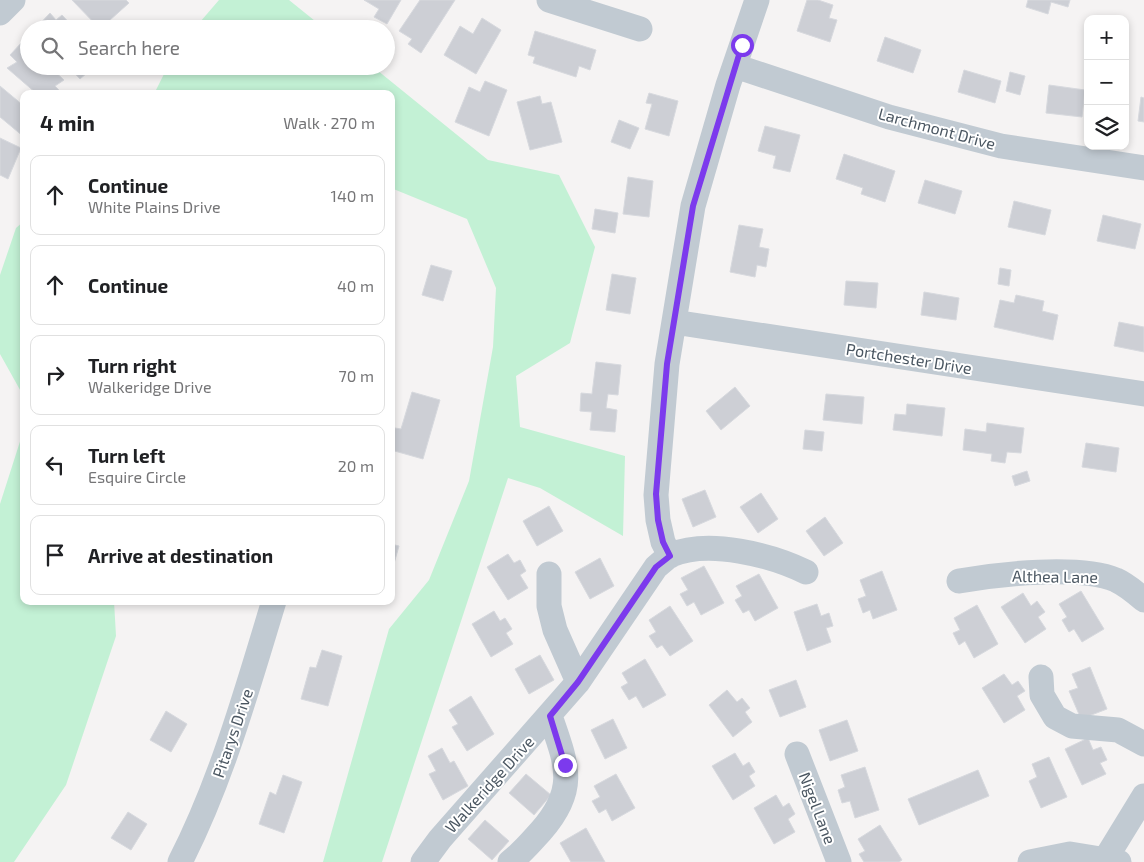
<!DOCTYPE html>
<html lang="en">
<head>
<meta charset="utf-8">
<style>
	body { margin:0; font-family:"Exo 2",sans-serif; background:#f6f6f6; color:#202124 }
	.controls { position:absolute; right:15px; top:15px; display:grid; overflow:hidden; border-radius:10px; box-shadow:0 2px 8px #0003 }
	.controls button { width:45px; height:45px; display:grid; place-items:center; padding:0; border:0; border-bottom:1px solid #e0e0e0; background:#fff; color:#202124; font:25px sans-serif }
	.stop { position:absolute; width:15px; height:15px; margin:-11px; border:4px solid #7c3aed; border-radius:50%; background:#fff }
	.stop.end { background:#7c3aed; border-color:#fff; box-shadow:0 1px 5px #0008 }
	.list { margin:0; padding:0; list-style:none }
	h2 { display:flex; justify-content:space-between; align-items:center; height:65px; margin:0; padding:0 20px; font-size:21px }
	h2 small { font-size:16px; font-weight:400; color:#757577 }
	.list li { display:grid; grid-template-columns:32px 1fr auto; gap:15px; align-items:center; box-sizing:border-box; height:80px; margin:0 10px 10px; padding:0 10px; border:1px solid #e0e0e0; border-radius:10px }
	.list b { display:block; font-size:19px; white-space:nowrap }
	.list p { margin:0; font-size:16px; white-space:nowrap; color:#757577 }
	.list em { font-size:16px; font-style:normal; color:#757577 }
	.icon { flex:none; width:28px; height:28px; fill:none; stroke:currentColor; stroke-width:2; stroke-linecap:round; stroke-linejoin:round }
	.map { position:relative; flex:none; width:1144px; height:862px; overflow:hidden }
	.search { position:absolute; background:#fff; box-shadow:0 2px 8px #0003; left:20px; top:20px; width:375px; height:55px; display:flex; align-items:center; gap:12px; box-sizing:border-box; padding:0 18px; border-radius:28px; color:#757577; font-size:19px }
	.panel { position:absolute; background:#fff; box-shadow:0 2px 8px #0003; left:20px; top:90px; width:375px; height:515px; border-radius:10px }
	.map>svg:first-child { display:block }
	.green { fill:#c3f1d5 }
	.building { fill:#cdcfd5; stroke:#d7d9de }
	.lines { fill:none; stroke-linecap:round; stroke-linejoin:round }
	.minor { stroke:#c1cad2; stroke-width:25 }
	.route { stroke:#7c3aed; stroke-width:6 }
	.labels { text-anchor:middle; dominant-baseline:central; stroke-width:4; stroke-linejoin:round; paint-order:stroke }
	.street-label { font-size:16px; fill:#4a5661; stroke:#fff }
</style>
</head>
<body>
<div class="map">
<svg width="1144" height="862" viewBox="0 0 1144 862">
	<rect width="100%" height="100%" fill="#f5f3f3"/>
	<!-- green -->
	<path class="green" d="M219 0H289L325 29H194Z
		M168 66H372L488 160 559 175 595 247 570 343 516 376 520 427 625 456 623 536 540 488 508 478 382 862H323L389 629 429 580 469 481 493 347 496 288 467 219 391 188V94H154Z
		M24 221V397L0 354V275L16 228Z
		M24 429V601H114L116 636 66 785 14 862H0V504Z"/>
	<!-- building -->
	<path class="building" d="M72 0H126L129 3 100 29Z
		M364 0H401L387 24 374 17 379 9Z
		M420 0H455L421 53 408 44 412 39 399 31Z
		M807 0H818L833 5 829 18 837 20 830 42 797 31Z
		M1028 0H1070L1068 7 1051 2 1048 14 1026 7Z
		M50 13 56 20 62 15 75 29H35Z
		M482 18 501 30 476 74 444 55 460 26 473 34Z
		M535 31 596 50 590 70 579 66 576 77 533 63 535 57 528 55Z
		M885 37 921 50 913 73 877 61Z
		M23 41 29 47V66H49L64 80 55 86 63 94H37L7 68 17 62 10 55Z
		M68 66H95L80 79Z
		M964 70 1001 81 995 103 958 92Z
		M1010 72 1025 76 1020 95 1006 91Z
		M485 81 507 90 489 136 455 122 469 87 480 92Z
		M1049 85 1085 90 1082 117 1046 113Z
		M0 86 24 106V137L0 117Z
		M649 93 678 101 669 136 645 129 652 104 646 103Z
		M540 96 542 104 551 102 562 142 530 150 517 102Z
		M1141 97 1144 98V122L1138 121Z
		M619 120 639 128 630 149 611 142Z
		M765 126 800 135 790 172 773 168 776 156 758 151Z
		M0 138 21 148 8 179 0 175Z
		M844 154 895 171 885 202 861 194 863 188 836 179Z
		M628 177 653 181 649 217 623 214Z
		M925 180 962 191 955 214 918 203Z
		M1014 201 1051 210 1045 235 1008 227Z
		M595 209 618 213 615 233 592 229Z
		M1103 215 1141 224 1135 249 1097 241Z
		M739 225 763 229 759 247 769 249 766 267 757 265 755 277 730 272Z
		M431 265 452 271 443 301 422 295Z
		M1000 268 1011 270 1009 286 998 284Z
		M612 274 636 278 630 314 606 310Z
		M846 281 878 283 876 308 844 305Z
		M924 292 959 298 956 320 921 315Z
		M1016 295 1044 301 1042 311 1058 315 1053 340 994 327 1000 300 1014 303Z
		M1119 322 1144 327V352L1114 346Z
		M596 362 621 365 618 395 608 394 606 408 617 410 615 432 590 430 592 412 580 411 581 393 592 394Z
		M735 387 750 406 721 430 706 411Z
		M412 392 440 400 423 459 391 450 395 428 401 429Z
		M826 394 864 397 862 424 823 420Z
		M907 404 945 408 942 436 893 430 895 414 906 415Z
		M987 423 1024 428 1021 453 1007 452 1005 463 991 461 992 454 963 450 965 429 986 432Z
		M805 430 824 432 822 451 803 449Z
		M1086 443 1119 448 1116 472 1082 467Z
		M1027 471 1030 481 1015 486 1012 476Z
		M705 490 716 517 693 527 682 499Z
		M761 493 778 519 758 533 740 507Z
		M549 506 563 531 537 546 523 521Z
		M825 517 843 543 824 556 806 531Z
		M391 544 399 546 391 574Z
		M508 554 514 563 520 560 526 571 520 575 528 588 508 600 487 567Z
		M600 558 614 586 590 599 575 572Z
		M704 566 724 603 701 615 694 602 687 606 680 594 688 590 681 578Z
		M882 571 897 610 873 619 870 610 863 613 858 599 866 596 860 580Z
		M759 574 778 608 755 621 749 610 743 613 735 600 742 596 736 586Z
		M1081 591 1104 629 1082 642 1074 629 1069 632 1062 620 1067 617 1059 604Z
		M1023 593 1031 606 1037 601 1045 612 1038 617 1046 629 1025 643 1001 607Z
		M817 604 821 616 829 613 833 626 826 628 831 642 807 651 794 612Z
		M977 605 998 644 974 658 965 641 959 645 953 633 960 630 954 618Z
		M670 606 693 641 670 656 662 645 657 648 649 636 656 632 649 620Z
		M494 611 500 621 505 618 512 629 506 633 513 644 491 657 472 624Z
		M322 650 342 656 328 706 301 699 310 667 316 668Z
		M540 655 554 680 529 694 515 669Z
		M645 659 666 695 643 708 636 696 629 700 621 687 628 683 622 673Z
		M1090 667 1107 709 1081 719 1069 691 1078 688 1072 674Z
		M1004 674 1012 685 1018 681 1025 691 1017 696 1025 710 1004 723 982 688Z
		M796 680 806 707 780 717 769 690Z
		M727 690 737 702 742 698 750 708 745 712 752 722 733 737 709 705Z
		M471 696 494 734 467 751 452 727 458 724 449 710Z
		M166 711 187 724 171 752 150 740Z
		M613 719 627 748 605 759 591 730Z
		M847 720 858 751 830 761 819 730Z
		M1088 738 1093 750 1101 747 1107 760 1100 763 1106 774 1082 785 1065 749Z
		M442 748 450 763 454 761 468 786 443 800 429 774 436 771 428 756Z
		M735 753 743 766 749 762 755 772 749 776 755 786 733 800 712 766Z
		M1049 757 1067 797 1041 808 1029 781 1037 777 1032 764Z
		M865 767 879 810 855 818 850 801 842 803 838 790 845 787 841 775Z
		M978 770 989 796 919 825 908 799Z
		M526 774 551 795 534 815 509 793Z
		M616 774 635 808 612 821 606 809 599 813 592 801 600 797 594 786Z
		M283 775 302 782 284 833 259 824 270 792 276 795Z
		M776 795 783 807 789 803 795 814 788 819 795 832 774 844 754 808Z
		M128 812 147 824 131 850 111 838Z
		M485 820 509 841 492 860 468 839Z
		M880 825 902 860 899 862H864L859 854 865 851 858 839Z
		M586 828 605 862H571L560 843Z"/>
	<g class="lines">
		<!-- minor -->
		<path class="minor" d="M549 0 640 29
			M0 13 13 0
			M735 66 889 117 1001 146 1144 168
			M674 322 1144 394
			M670 556 663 542 658 520 656 495 667 364 693 206 728 85 757 0
			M549 574V606L555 630 578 682
			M959 581C999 574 1079 565 1116 580 1127 585 1135 592 1144 600
			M1041 677 1042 695 1055 717 1072 726 1118 730 1144 744
			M797 754 839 862
			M1106 858 1144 796
			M180 862C222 780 247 689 274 601
			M423 862 440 839 578 682 656 567C661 563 666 558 671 555 709 539 771 555 806 572
			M510 862C522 853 531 842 541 831 578 789 567 765 550 716
			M1030 862 1070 854 1119 862"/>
	</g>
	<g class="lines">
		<!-- route -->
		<path class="route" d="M565 765 550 716 578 682 656 567 670 556 663 542 658 520 656 494 667 364 693 206 742 45"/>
	</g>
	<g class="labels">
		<!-- street labels -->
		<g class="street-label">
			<text transform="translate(937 128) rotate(15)">Larchmont Drive</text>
			<text transform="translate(909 358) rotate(9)">Portchester Drive</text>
			<text transform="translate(1055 576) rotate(1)">Althea Lane</text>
			<text transform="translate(232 733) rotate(-71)">Pitarys Drive</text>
			<text transform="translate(489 784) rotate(-48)">Walkeridge Drive</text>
			<text transform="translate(818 808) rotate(69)">Nigel Lane</text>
		</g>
	</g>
</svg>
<div class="controls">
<button>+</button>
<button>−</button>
<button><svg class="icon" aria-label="layers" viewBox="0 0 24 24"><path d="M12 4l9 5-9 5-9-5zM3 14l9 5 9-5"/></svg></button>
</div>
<div class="stop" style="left:742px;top:45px"></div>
<div class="stop end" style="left:565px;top:765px"></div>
<div class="search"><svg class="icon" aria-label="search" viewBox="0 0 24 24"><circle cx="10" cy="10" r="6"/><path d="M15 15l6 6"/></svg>Search here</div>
<section class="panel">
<h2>4 min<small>Walk · 270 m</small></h2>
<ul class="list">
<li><svg class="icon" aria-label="ahead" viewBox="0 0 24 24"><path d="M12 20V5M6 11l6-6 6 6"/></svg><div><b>Continue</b><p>White Plains Drive</p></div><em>140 m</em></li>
<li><svg class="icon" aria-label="ahead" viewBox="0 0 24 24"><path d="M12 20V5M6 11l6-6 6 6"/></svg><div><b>Continue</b></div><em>40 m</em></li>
<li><svg class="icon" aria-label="right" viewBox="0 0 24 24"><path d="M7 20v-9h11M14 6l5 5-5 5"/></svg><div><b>Turn right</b><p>Walkeridge Drive</p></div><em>70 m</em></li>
<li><svg class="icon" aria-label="left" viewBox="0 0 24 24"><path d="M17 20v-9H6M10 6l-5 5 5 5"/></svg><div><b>Turn left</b><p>Esquire Circle</p></div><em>20 m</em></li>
<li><svg class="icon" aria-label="arrive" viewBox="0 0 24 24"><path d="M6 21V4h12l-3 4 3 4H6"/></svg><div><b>Arrive at destination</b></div></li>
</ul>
</section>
</div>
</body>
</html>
